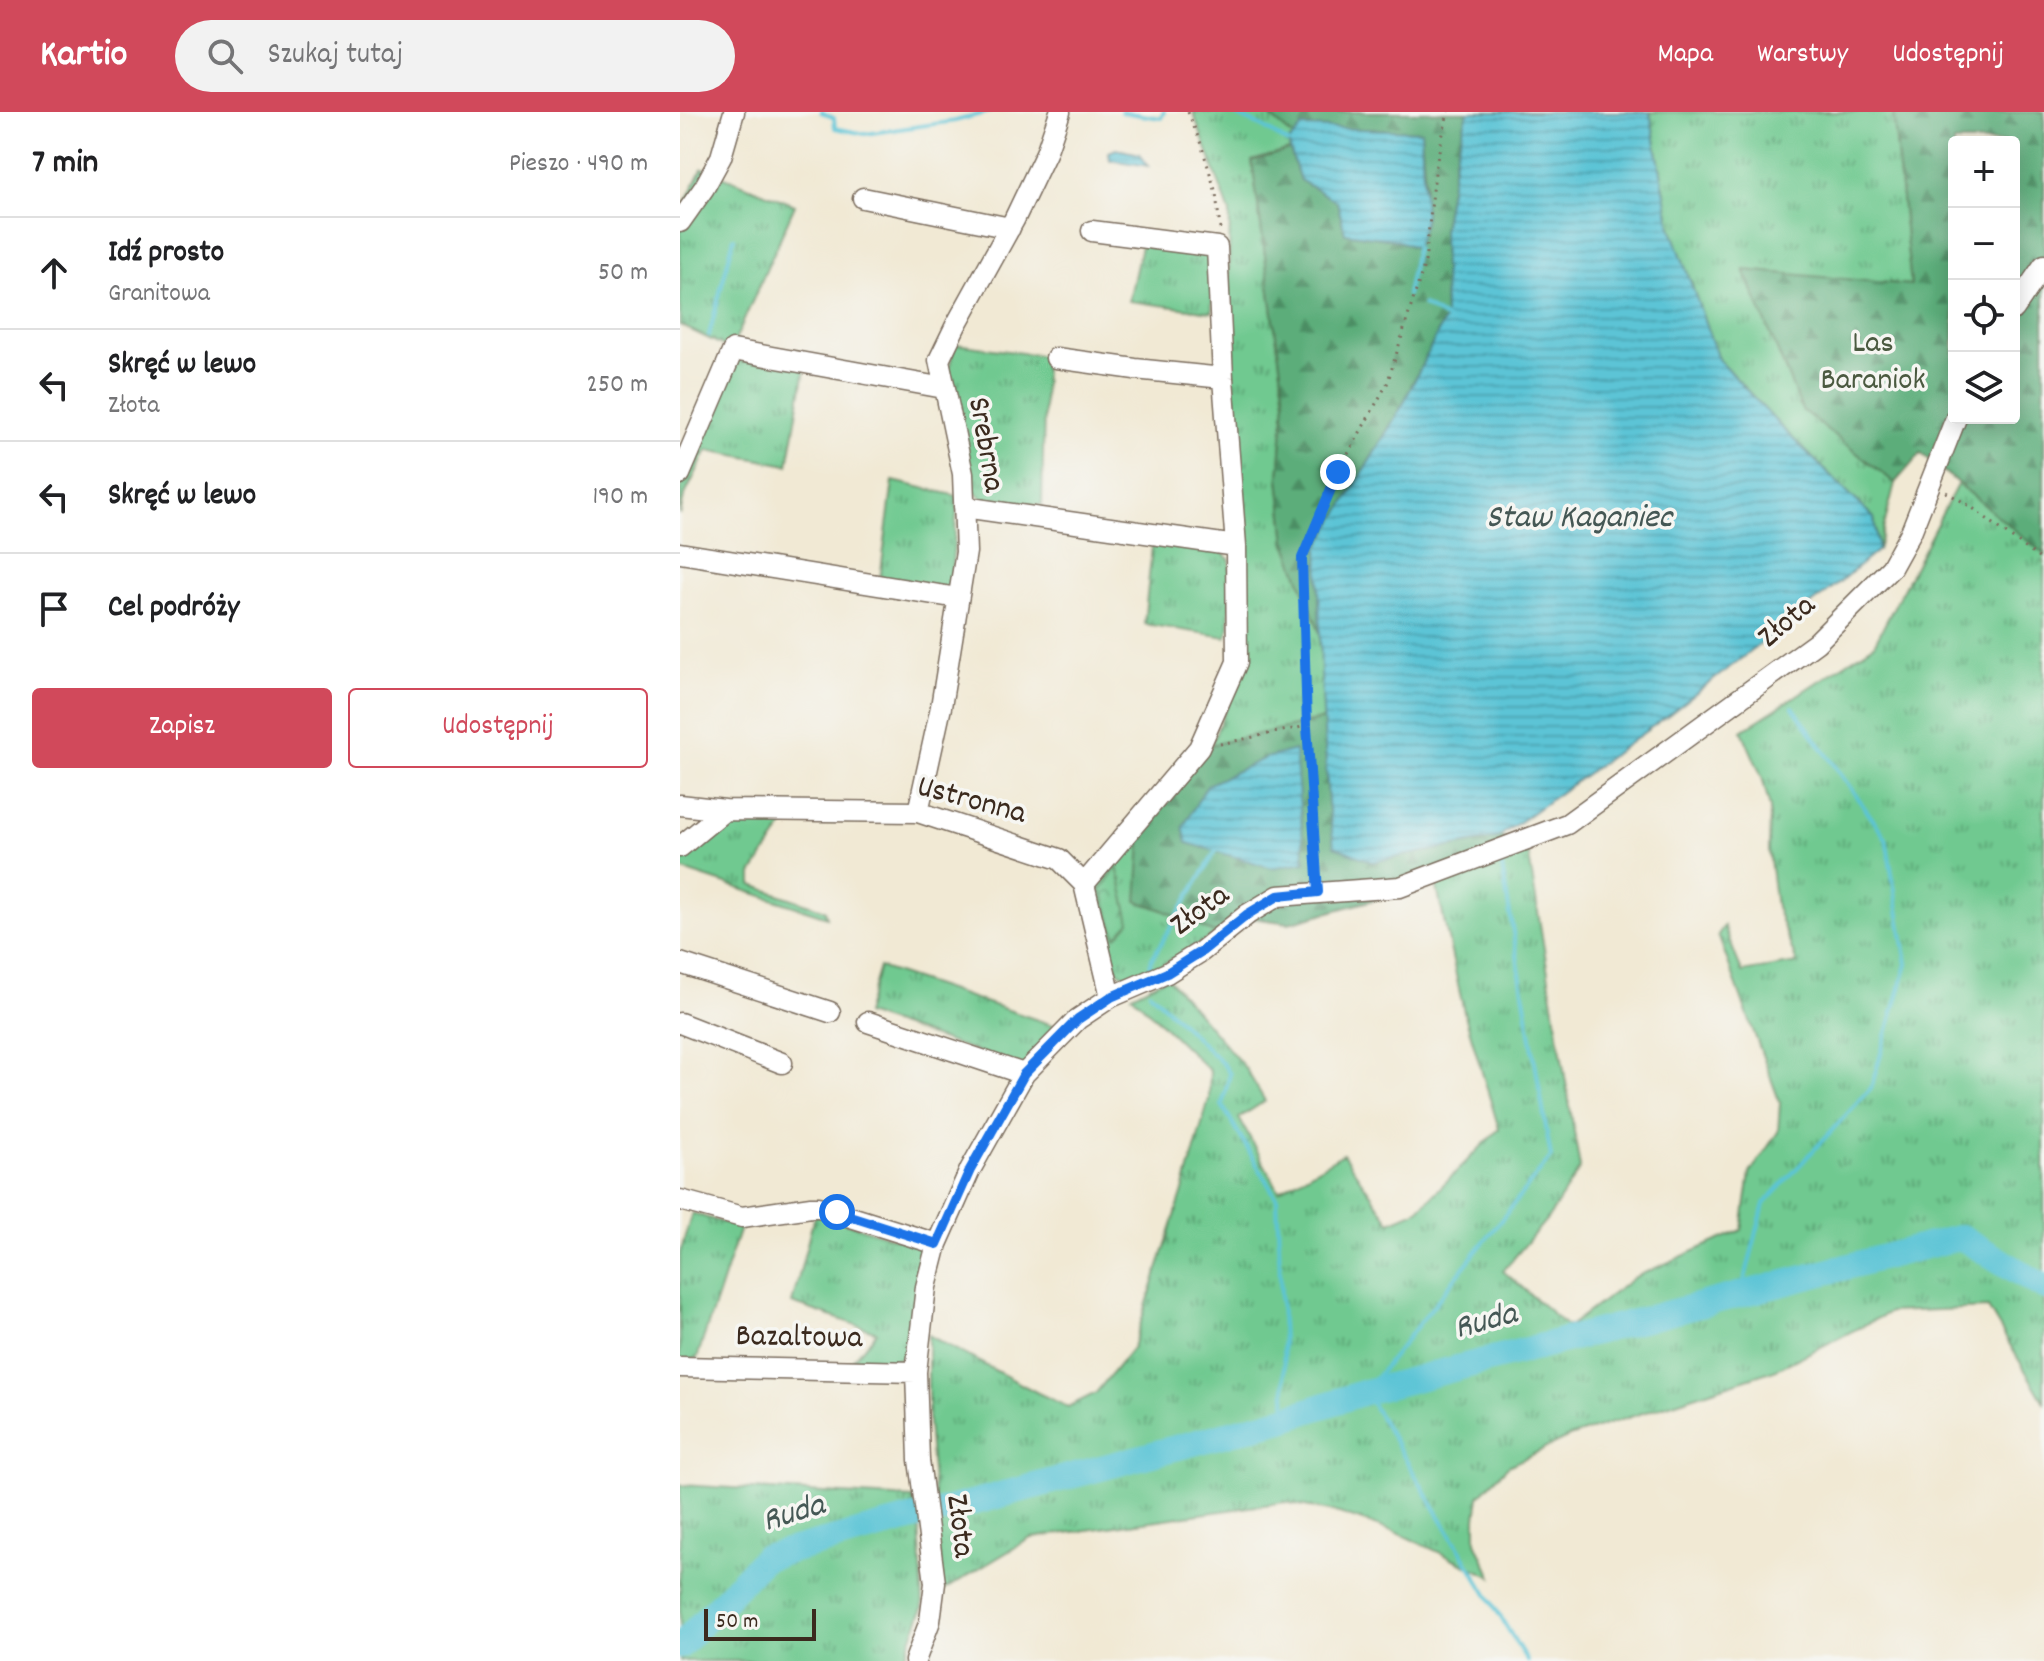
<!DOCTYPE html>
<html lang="pl">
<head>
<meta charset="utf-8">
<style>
	body { margin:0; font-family:Dekko,sans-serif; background:#f2f2f2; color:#202124 }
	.controls { position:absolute; right:24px; top:24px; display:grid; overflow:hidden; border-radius:8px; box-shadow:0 4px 20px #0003 }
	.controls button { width:72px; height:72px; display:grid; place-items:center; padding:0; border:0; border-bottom:2px solid #e0e0e0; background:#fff; color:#202124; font:40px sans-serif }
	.scale { position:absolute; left:24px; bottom:20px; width:112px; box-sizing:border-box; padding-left:8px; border:4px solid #3b2a1e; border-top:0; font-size:22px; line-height:28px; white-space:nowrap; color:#3b2a1e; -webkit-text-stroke:6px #f6f6f2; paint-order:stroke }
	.stop { position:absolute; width:24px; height:24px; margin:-18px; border:6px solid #1a73e8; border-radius:50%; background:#fff }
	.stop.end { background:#1a73e8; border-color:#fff; box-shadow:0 2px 8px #0008 }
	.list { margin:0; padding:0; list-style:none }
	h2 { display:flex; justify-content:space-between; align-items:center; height:104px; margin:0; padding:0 32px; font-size:34px }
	h2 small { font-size:26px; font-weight:400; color:#757577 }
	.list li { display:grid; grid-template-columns:52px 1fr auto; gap:24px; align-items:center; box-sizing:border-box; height:112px; padding:0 32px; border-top:2px solid #e0e0e0 }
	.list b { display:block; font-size:30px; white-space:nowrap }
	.list p { margin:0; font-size:26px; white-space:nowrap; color:#757577 }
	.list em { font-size:26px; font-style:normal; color:#757577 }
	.actions { display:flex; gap:16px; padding:24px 32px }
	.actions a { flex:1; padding:18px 0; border:2px solid #d1495b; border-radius:8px; text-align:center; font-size:28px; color:#d1495b }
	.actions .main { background:#d1495b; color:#fff }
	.icon { flex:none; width:44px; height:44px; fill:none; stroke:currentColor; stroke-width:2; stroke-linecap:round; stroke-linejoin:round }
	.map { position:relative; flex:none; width:1364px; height:1549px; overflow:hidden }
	header { display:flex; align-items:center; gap:48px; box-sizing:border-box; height:112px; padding:0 40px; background:#d1495b; color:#fff }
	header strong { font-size:38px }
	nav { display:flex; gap:44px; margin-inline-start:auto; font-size:28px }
	.search { width:560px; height:72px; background:#f2f2f2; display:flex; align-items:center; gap:20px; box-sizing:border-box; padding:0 28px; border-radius:44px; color:#757577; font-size:30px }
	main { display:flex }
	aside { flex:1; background:#fff }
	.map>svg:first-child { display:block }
	.grass { fill:url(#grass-tufts); stroke:#557a57; stroke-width:2 }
	.forest { fill:url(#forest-firs); stroke:#4b6c4c; stroke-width:2; fill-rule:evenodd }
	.park { fill:url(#park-crowns); stroke:#557a57; stroke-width:2 }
	.water { fill:url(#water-rules); stroke:#4b777a; stroke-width:2 }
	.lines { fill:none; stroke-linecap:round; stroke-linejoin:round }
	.stream { stroke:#5bc4d6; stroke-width:4 }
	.river { stroke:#5bc4d6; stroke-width:26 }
	.minor-casing { stroke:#7b6d5e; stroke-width:23 }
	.path { stroke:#7b6d5e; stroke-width:3; stroke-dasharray:2 6; stroke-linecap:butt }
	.minor { stroke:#fff; stroke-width:20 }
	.route { stroke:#1a73e8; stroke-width:10 }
	.labels { text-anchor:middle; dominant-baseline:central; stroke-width:7; stroke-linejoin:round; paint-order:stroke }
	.park-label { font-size:32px; fill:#4b5a40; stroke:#f6f6f2 }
	.street-label { font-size:32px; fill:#3b2a1e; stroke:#f6f6f2 }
	.water-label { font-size:34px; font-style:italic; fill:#455855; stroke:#f6f6f2 }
</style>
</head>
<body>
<header>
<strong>Kartio</strong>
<div class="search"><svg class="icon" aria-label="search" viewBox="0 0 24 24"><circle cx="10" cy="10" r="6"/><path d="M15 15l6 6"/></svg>Szukaj tutaj</div>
<nav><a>Mapa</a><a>Warstwy</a><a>Udostępnij</a></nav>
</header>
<main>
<aside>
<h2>7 min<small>Pieszo · 490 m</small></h2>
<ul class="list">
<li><svg class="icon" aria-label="ahead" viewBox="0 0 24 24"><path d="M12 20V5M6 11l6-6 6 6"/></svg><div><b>Idź prosto</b><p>Granitowa</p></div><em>50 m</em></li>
<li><svg class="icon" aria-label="left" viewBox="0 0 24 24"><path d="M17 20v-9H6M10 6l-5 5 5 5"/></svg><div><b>Skręć w lewo</b><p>Złota</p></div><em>250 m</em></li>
<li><svg class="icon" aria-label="left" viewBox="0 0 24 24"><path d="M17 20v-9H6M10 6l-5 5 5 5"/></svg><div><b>Skręć w lewo</b></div><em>190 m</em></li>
<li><svg class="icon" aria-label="arrive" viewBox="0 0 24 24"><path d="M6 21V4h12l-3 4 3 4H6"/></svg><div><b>Cel podróży</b></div></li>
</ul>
<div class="actions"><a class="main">Zapisz</a><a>Udostępnij</a></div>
</aside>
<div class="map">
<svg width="1364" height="1549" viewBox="0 0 1364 1549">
	<defs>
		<pattern id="grass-tufts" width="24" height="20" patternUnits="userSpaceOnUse" patternTransform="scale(2)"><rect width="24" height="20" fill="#6fc990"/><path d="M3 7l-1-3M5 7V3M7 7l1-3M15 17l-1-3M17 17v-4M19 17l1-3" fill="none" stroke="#5ca375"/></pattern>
		<pattern id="forest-firs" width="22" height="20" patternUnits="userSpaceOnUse" patternTransform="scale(2)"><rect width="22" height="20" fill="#5bad7a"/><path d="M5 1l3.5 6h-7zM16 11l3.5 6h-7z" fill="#4c8d63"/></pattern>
		<pattern id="park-crowns" width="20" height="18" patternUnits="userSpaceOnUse" patternTransform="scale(2)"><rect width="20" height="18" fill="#6fc990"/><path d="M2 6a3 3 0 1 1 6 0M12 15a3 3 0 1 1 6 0" fill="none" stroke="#5ca375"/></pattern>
		<pattern id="water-rules" width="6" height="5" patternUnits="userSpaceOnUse" patternTransform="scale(2)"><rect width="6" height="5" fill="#5bc4d6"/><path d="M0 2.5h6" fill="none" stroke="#4c9fad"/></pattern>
	</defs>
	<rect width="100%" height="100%" fill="#f6f6f2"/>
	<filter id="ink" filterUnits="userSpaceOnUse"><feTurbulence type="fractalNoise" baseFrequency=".0125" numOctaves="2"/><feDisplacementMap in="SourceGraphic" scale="16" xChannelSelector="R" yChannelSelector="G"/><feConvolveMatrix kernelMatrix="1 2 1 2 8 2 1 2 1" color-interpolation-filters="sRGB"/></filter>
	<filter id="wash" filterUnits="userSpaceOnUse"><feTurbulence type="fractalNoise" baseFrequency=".006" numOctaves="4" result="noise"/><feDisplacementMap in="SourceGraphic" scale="32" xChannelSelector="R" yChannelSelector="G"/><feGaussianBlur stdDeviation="1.8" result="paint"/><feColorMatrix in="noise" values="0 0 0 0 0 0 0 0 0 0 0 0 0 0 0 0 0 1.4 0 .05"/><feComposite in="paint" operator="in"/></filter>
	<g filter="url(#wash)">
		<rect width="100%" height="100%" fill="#f1e9d4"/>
		<!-- grass -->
		<path class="grass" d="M513 0H585L614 25 608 31 610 38 572 49 605 288 599 366 606 430 640 521 644 607 531 633 562 557 563 409 555 291 547 241 550 101Z
			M970 0H1213L1231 173 1065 159 1122 298 1215 371 1198 438 1194 406 1101 315 1038 247 991 115Z
			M22 56 115 93 56 226 53 238 0 213V97H2Z
			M462 129 532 144V200L449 189Z
			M275 232 365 244 362 393 309 391 290 377 269 257Z
			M59 243 125 257 108 353 27 338 4 385 0 403V378Z
			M213 369 278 384 270 480 200 467Z
			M1278 371 1364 442V1290L1308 1196 1210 1200 1097 1257 889 1325 828 1354 799 1384 796 1406V1430L812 1465 718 1421 659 1401 605 1390 351 1426 262 1479 248 1311V1223L358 1281 388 1295 416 1281 453 1235 503 1079 529 987 530 959 452 883 487 865 566 957 585 989 559 1006 599 1079 663 1042 710 1110 738 1098 819 1017 784 900 756 771 847 733 900 1056 871 1102 823 1159 888 1215 955 1165 1062 1118 1070 1061 1098 1020 1100 991 1038 823 1044 814 1062 860 1117 851 1096 795 1089 739 1090 696 1082 665 1062 619 1194 533Z
			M473 426 538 436 550 448 549 517 546 525 464 512Z
			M52 703 110 704 72 762V773L145 798 147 805 0 757V745L12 732Z
			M462 715 458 789 483 798 536 822 453 869 438 859 428 844 412 776Z
			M199 855 376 914 366 932 344 955 185 902Z
			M12 1101 60 1116 17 1246 0 1250V1141Z
			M135 1101 237 1134 245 1140 229 1234 221 1245 211 1251 169 1252 197 1220 112 1191Z
			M0 1373 233 1386 239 1409 243 1496 223 1549H0Z"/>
		<!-- forest -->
		<path class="forest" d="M585 0H788L775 47 763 118 765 206 722 294 638 436 640 521 606 430 599 366 605 288 572 49 610 38 620 68 657 90 665 121 716 128 735 136 745 72 741 19 623 15 614 25Z
			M1213 0H1364V442L1241 341 1215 371 1122 298 1064 158 1231 173ZM1274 30H1334V306H1274Z
			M644 607 648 691 655 734 816 724 847 733 756 771 609 811 571 806 536 822 483 798 457 789 462 715 531 633Z"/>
		<!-- park -->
		<path class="park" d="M437 755 450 810 436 825 423 783 420 780Z"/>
		<!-- water -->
		<path class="water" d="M788 0H970L991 115 1038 247 1101 315 1194 406 1198 438 1165 466 987 604 817 726 692 750 654 734 648 691 641 563 638 436 722 294 765 206 763 118 775 47Z
			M622 15 741 19 745 107 736 136 716 128 665 121 657 90 620 68 608 31Z
			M436 37 460 42 468 54 430 48 429 40Z
			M615 638 625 750 592 756 507 731 503 715 527 673 585 646Z"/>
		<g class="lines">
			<!-- stream -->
			<path class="stream" d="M141 0 154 6 155 16 185 22 275 9 309 0
				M441 0 481 6 484 0
				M549 0 583 15 608 31
				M727 183 736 136
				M743 193 765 206
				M29 223 54 126
				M821 749 871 1045 685 1280 847 1549
				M470 856V850L536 739
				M470 880 544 953 550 962 542 993 597 1087 606 1306
				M1061 1182 1084 1092 1191 976 1227 852 1206 726 1113 595"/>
			<!-- river -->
			<path class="river" d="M258 1400 606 1306 685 1280 1281 1125 1364 1175
				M0 1534 84 1446 234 1406"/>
		</g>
	</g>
	<g filter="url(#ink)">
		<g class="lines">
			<defs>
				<path id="minor" d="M183 86 330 116
					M0 110 24 76 41 45 54 0
					M1334 197 1364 153
					M376 246 455 257 543 266
					M0 362 53 238 264 276
					M284 395 556 434
					M0 441 278 486
					M0 693 45 698
					M238 700 261 595 286 440 283 362 259 248 276 213 334 108 366 41 380 0
					M0 735 45 698 238 700 379 747 404 772 431 885
					M404 772 519 636 557 550 556 434 543 266 537 135 412 119
					M0 851 150 900
					M188 910 344 962
					M0 911 102 951
					M0 1088 62 1105 131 1095H139L257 1132
					M0 1255 236 1260
					M235 1549 250 1509 255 1471 239 1348 236 1260 246 1175 257 1132 290 1058 344 962 398 907 431 885 487 861 522 839 568 802 598 784 720 775 887 712 1136 531 1211 456 1231 420 1276 306"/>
			</defs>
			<!-- minor casing -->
			<use href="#minor" class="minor-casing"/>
			<!-- path -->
			<path class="path" d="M508 0 521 32 536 81 540 117
				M1266 380 1290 394 1364 450
				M540 632 627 614
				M637 764 627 614 622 446 658 360 707 272 745 150 756 52 768 0"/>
			<!-- minor -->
			<use href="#minor" class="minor"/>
		</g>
	</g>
	<g class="lines" filter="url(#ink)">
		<!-- route -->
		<path class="route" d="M157 1100 257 1132 290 1058 344 962 398 907 431 885 487 861 522 839 568 802 598 784 638 780 627 614 622 446 658 360"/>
	</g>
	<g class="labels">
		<!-- park labels -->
		<g class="park-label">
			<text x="1193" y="233">Las<tspan x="1193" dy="37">Baraniok</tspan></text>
		</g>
		<!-- street labels -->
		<g class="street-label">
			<text transform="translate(304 333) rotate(80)">Srebrna</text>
			<text transform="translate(1108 511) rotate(-40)">Złota</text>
			<text transform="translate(291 690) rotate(15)">Ustronna</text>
			<text transform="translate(521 800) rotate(-36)">Złota</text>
			<text transform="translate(119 1227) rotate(1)">Bazaltowa</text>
			<text transform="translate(278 1414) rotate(83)">Złota</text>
		</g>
		<!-- water labels -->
		<g class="water-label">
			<text x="899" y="407">Staw Kaganiec</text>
			<text transform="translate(806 1211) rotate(-15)">Ruda</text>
			<text transform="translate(114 1403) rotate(-17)">Ruda</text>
		</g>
	</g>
</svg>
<div class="controls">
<button>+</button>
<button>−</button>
<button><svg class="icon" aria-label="locate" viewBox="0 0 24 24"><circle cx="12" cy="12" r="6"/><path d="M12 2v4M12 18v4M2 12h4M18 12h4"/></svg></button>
<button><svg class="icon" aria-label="layers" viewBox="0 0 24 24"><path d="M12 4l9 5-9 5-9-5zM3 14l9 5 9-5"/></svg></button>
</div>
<div class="scale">50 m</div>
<div class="stop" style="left:157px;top:1100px"></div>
<div class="stop end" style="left:658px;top:360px"></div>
</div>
</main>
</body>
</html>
